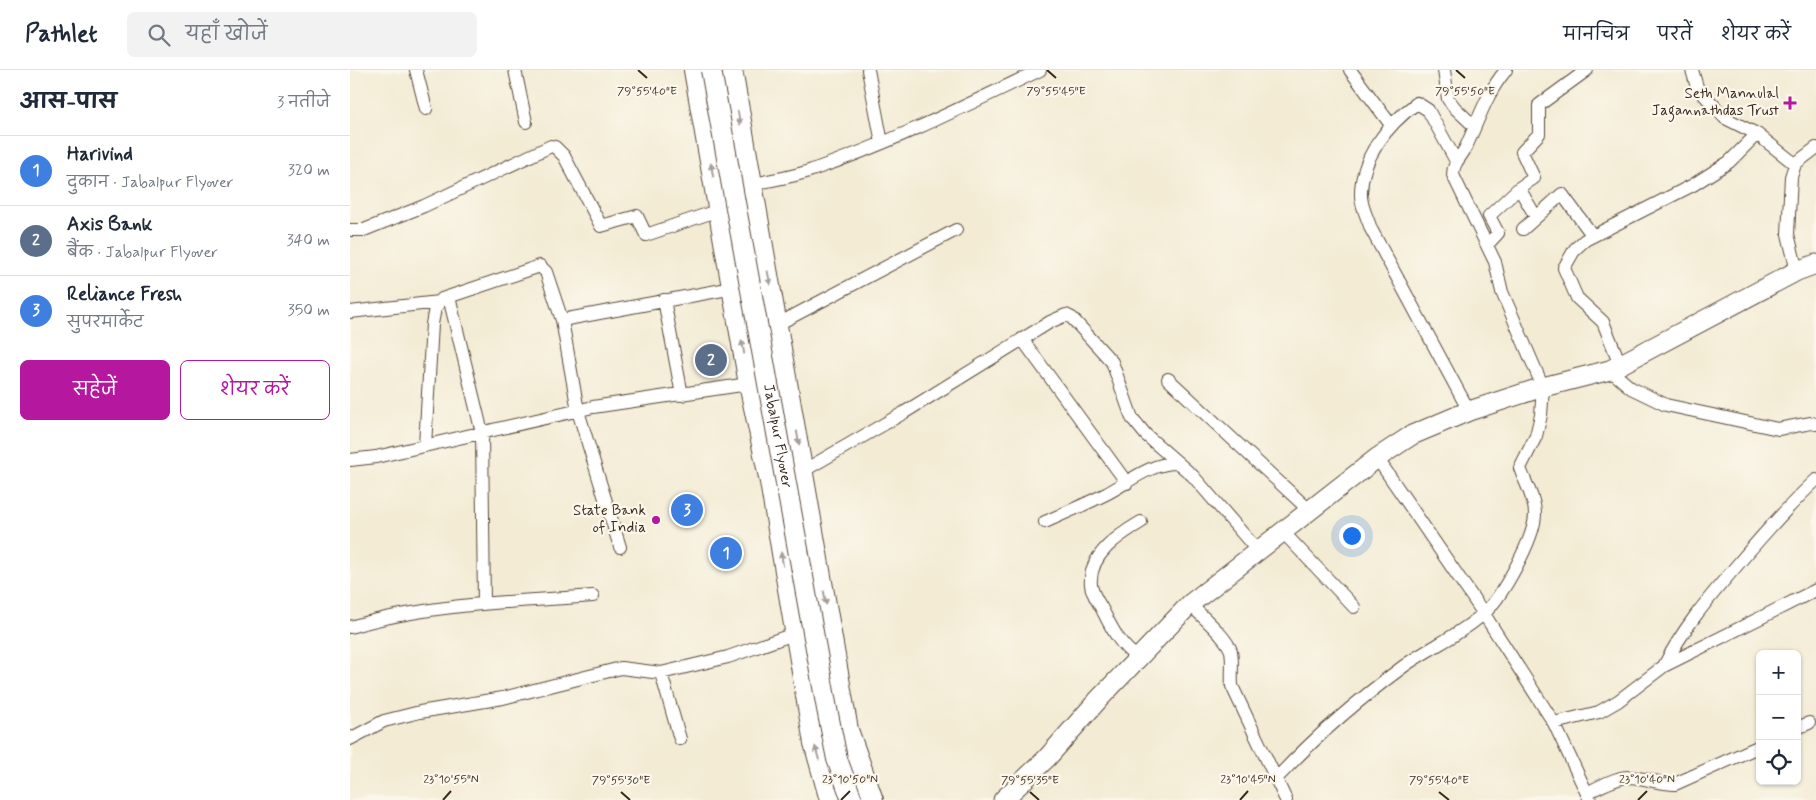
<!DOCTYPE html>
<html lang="hi">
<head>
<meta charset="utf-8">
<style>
	body { margin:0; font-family:Mynerve,"Playpen Sans Deva",sans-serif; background:#f2f2f3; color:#1f2937 }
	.controls { position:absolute; right:15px; bottom:15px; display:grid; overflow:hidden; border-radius:8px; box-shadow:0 1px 4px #0004 }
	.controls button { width:45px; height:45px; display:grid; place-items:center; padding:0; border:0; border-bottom:1px solid #e0e1e3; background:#fff; color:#1f2937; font:25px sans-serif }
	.you { position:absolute; left:1001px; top:465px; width:18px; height:18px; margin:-12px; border:4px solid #fff; border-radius:50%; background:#1a73e8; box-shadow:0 0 0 8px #1a73e833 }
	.badge { display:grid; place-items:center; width:32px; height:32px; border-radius:50%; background:#b5179e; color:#fff; font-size:16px; font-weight:700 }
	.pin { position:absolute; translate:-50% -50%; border:2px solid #fff; box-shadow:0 1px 5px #0006 }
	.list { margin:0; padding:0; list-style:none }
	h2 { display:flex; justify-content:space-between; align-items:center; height:65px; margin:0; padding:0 20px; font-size:21px }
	h2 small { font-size:16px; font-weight:400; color:#747a83 }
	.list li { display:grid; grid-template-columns:32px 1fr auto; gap:15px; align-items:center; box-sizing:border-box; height:70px; padding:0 20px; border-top:1px solid #e0e1e3 }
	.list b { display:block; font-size:19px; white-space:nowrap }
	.list p { margin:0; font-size:16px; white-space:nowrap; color:#747a83 }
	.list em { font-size:16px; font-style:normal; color:#747a83 }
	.actions { display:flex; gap:10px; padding:15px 20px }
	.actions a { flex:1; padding:11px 0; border:1px solid #b5179e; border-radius:8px; text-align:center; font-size:18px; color:#b5179e }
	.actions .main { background:#b5179e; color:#fff }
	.icon { flex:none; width:28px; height:28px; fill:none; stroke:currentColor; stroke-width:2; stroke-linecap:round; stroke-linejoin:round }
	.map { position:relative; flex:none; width:1466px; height:730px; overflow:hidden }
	header { display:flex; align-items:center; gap:30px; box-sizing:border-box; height:70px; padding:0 25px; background:#fff; border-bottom:1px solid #e0e1e3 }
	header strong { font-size:24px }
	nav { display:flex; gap:28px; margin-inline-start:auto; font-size:18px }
	.search { width:350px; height:45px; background:#f2f2f3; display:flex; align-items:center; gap:12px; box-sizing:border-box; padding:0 18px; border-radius:8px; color:#747a83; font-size:19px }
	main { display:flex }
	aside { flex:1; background:#fff }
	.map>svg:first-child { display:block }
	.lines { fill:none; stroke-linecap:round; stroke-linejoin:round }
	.street-casing { stroke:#574739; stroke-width:14 }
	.secondary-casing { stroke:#574739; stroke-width:21 }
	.primary-casing { stroke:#574739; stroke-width:22 }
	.street { stroke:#fff; stroke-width:12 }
	.secondary { stroke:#fff; stroke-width:19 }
	.primary { stroke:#fff; stroke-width:20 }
	.primary-bridge-casing { stroke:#574739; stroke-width:22; stroke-linecap:butt }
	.primary-bridge { stroke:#fff; stroke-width:20 }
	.oneway { fill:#a79f9a }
	.ticks { fill:none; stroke:#3b2a1e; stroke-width:2 }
	.poi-dot { fill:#b5179e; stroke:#fbf7ec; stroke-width:2 }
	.labels { text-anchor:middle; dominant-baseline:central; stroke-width:4.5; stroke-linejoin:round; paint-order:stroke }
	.poi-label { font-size:15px; fill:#3b2a1e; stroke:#fbf7ec; text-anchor:end }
	.street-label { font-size:15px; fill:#3b2a1e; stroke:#fbf7ec }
	.ticks-label { font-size:12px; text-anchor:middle; fill:#3b2a1e; stroke:#fbf7ec; stroke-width:4.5; stroke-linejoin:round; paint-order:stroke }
</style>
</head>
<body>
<header>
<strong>Pathlet</strong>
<div class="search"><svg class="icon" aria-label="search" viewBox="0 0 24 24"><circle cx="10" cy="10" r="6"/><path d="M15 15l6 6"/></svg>यहाँ खोजें</div>
<nav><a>मानचित्र</a><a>परतें</a><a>शेयर करें</a></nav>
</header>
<main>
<aside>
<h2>आस-पास<small>3 नतीजे</small></h2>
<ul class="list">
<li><span class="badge" style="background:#3f7fe0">1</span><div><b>Harivind</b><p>दुकान · Jabalpur Flyover</p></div><em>320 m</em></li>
<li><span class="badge" style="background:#5c6f8a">2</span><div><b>Axis Bank</b><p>बैंक · Jabalpur Flyover</p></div><em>340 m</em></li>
<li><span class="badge" style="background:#3f7fe0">3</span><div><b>Reliance Fresh</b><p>सुपरमार्केट</p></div><em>350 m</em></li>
</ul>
<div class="actions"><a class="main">सहेजें</a><a>शेयर करें</a></div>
</aside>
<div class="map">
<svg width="1466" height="730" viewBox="0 0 1466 730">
	<rect width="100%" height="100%" fill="#fbf7ec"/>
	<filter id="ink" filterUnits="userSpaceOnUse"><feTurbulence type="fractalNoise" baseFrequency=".02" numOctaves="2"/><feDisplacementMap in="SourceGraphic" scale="10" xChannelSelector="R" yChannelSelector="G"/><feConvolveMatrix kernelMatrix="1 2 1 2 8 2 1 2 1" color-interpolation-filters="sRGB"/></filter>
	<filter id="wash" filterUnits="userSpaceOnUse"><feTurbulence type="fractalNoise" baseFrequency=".0096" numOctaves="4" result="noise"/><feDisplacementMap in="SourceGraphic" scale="20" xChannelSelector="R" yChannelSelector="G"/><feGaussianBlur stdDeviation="1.12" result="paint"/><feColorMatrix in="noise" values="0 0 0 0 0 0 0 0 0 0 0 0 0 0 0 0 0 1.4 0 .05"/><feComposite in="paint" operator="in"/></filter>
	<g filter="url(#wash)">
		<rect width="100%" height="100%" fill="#f3ebd4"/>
	</g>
	<g filter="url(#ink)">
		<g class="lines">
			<defs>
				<path id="street" d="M66 0 76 39
					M165 0 176 52
					M518 0 532 73
					M1000 0 1041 55
					M1094 0 1098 29 1105 38 1124 56
					M1342 0 1347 17 1375 48 1407 64 1445 94
					M1106 91 1078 40 1067 33C1038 54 1010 88 1011 126 1011 136 1018 149 1021 159L1119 341
					M396 116C417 110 441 108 462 100 541 73 615 36 690 0
					M1186 147 1169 118 1184 108 1172 82 1189 64V35L1237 0
					M1173 159 1212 124 1243 166
					M0 160H14L74 136 201 76 205 77 214 86 251 156 287 146 296 165 369 140
					M1137 175 1148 163 1139 146 1169 118
					M1447 201 1438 164 1441 107 1445 94 1466 78
					M99 227 132 363 134 534
					M314 230 332 325
					M0 242 89 232
					M212 250 383 218
					M428 254 606 160
					M672 269 777 413
					M1270 294 1253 252 1227 228 1214 198 1225 179 1235 170 1343 115 1379 92 1407 64
					M1260 300 1281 318 1316 335 1428 359 1461 353 1466 354
					M818 309 959 440
					M75 376 82 254 85 238 92 229 190 196 196 202 212 250 228 341 270 477
					M1027 388 1134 544 1204 653 1240 730
					M0 390 26 387 243 337 405 313
					M453 401 555 342 700 252 716 245 722 248 762 292 782 348 796 365 843 406 907 480
					M695 452C715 443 736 434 756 424 779 412 800 393 827 393
					M932 461 1004 537
					M840 534C851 546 877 567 881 581 883 590 881 605 882 616L936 730
					M0 557C78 534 162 532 243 526
					M788 588C771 576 763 561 754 543 750 534 742 525 741 515 738 485 769 465 791 452
					M1314 596C1332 560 1357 530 1383 500 1410 468 1436 438 1466 410
					M311 603 330 669
					M1204 653 1249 642 1268 631 1314 596 1466 520
					M1447 658 1459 653
					M0 669 34 651 70 642 153 628 271 598 311 603 378 587 444 564
					M926 709C964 668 1008 630 1054 596 1079 578 1110 565 1133 544 1151 529 1185 468 1185 444 1185 428 1175 413 1170 398L1186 366 1191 345 1193 317 1152 222 1145 192 1103 105C1103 92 1111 88 1116 77 1129 49 1136 24 1156 0
					M1237 723C1249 717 1264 708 1278 707 1293 707 1309 714 1325 714L1410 676"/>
				<path id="secondary" d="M653 730 697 688 748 630 840 534 1027 388 1062 365 1119 341 1193 317 1260 300 1447 201 1466 194"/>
				<path id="primary" d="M344 0 399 314 420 412 464 673 480 730
					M382 0 498 660 523 730"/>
			</defs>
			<!-- street casing -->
			<use href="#street" class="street-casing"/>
			<!-- secondary casing -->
			<use href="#secondary" class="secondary-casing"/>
			<!-- primary casing -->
			<use href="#primary" class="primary-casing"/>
			<!-- street -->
			<use href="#street" class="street"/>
			<!-- secondary -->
			<use href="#secondary" class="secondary"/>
			<!-- primary -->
			<use href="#primary" class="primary"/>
			<defs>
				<g id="primary-bridge">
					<path id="s1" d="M361 0 477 639 487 689 502 730"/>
				</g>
			</defs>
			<!-- primary-bridge casing -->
			<use href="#primary-bridge" class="primary-bridge-casing"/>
			<!-- primary-bridge -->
			<use href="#primary-bridge" class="primary-bridge"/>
		</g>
		<!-- one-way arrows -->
		<defs><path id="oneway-solid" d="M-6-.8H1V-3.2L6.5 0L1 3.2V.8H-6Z" transform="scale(1.25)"/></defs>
		<g class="oneway">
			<use href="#oneway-solid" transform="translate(389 48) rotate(81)"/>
			<use href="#oneway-solid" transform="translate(362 100) rotate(-100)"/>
			<use href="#oneway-solid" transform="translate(419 208) rotate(78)"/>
			<use href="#oneway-solid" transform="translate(393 277) rotate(-100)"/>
			<use href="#oneway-solid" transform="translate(448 368) rotate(80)"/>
			<use href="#oneway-solid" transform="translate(432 489) rotate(-99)"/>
			<use href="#oneway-solid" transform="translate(475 528) rotate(80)"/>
			<use href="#oneway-solid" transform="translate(467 683) rotate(-106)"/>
		</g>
	</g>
	<!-- ticks -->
	<path class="ticks" d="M288 0 297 8M697 0 706 8M1106 0 1115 8M271 722 280 730M680 722 689 730M1089 722 1099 730M93 730 101 721M491 730 500 721M890 730 898 721M1288 730 1297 721"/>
	<!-- markers -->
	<g class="poi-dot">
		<path d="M1437.5 25.5h5v5h5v5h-5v5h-5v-5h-5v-5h5z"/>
		<circle cx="306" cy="450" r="5"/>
	</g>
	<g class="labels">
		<!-- poi labels -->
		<g class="poi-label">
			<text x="1429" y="24">Seth Mannulal<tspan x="1429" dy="17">Jagannathdas Trust</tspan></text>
			<text x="296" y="441">State Bank<tspan x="296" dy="17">of India</tspan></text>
		</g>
		<!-- street labels -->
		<g class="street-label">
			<text stroke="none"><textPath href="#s1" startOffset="372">Jabalpur Flyover</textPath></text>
		</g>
	</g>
	<g class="ticks-label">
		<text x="297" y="25">79°55'40"E</text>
		<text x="706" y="25">79°55'45"E</text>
		<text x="1115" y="25">79°55'50"E</text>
		<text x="101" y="713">23°10'55"N</text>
		<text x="500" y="713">23°10'50"N</text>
		<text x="898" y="713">23°10'45"N</text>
		<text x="1297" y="713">23°10'40"N</text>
		<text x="271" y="714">79°55'30"E</text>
		<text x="680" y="714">79°55'35"E</text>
		<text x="1089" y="714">79°55'40"E</text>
	</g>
</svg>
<div class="controls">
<button>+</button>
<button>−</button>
<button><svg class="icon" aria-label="locate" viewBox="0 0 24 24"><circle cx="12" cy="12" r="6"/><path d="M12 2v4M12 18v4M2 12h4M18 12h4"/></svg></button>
</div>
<div class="you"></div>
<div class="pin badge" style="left:376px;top:483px;background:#3f7fe0">1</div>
<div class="pin badge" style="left:361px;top:290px;background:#5c6f8a">2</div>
<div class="pin badge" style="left:337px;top:440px;background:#3f7fe0">3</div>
</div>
</main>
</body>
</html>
